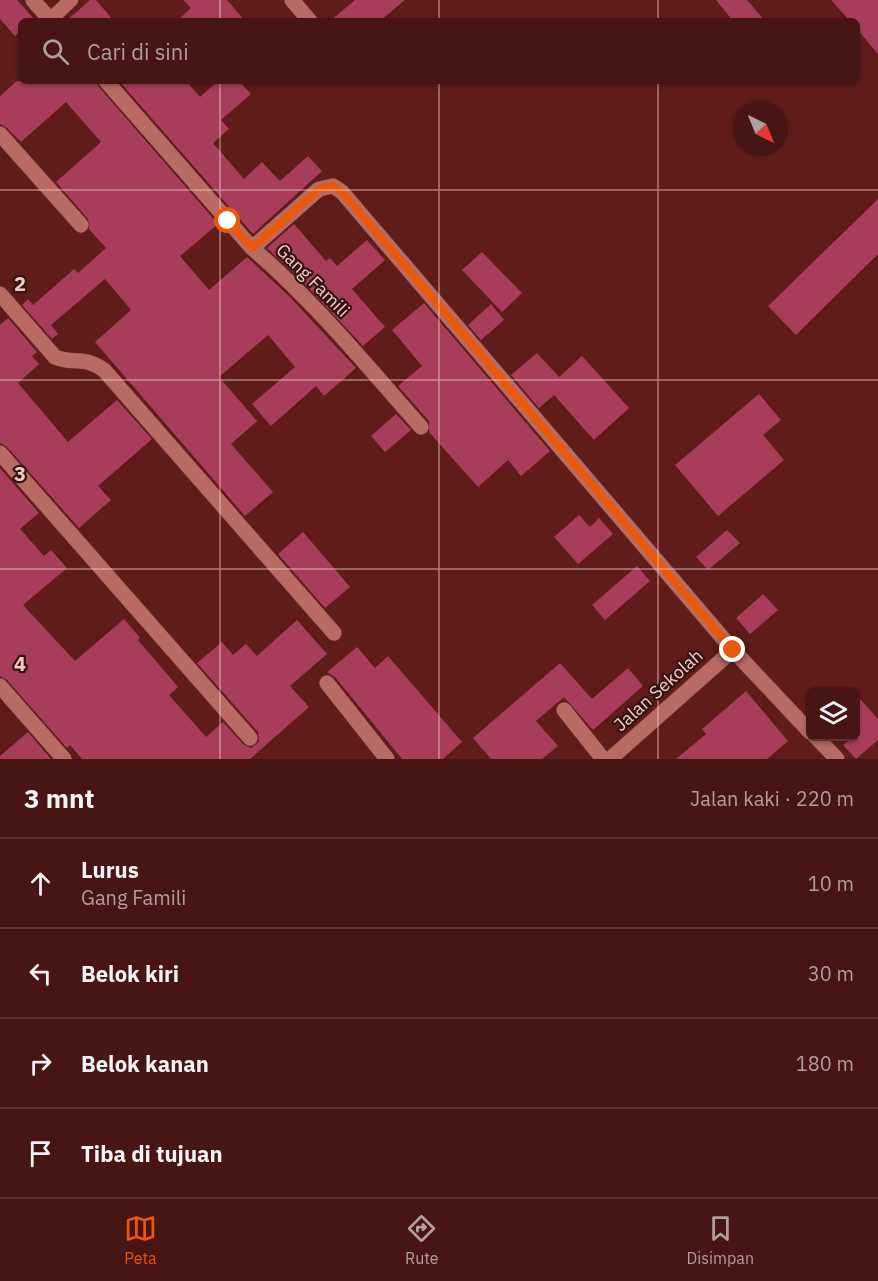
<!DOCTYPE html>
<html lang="id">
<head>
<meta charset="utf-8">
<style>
	body { margin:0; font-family:"IBM Plex Sans",sans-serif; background:#512221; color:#f1f3f6 }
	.controls { position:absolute; right:18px; bottom:18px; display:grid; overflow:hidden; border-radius:9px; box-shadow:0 2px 4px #0004 }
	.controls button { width:54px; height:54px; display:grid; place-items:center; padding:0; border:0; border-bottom:2px solid #5f3433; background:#471513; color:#f1f3f6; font:30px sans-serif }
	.compass { position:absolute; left:734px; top:102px; width:54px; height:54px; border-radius:50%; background:#471513; box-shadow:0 2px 4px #0004; rotate:137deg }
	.stop { position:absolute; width:18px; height:18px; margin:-14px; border:4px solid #ea580c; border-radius:50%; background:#fff }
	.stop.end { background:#ea580c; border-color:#fff; box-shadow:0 2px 6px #0008 }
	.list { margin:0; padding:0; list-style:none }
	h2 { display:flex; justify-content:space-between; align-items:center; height:78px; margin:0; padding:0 24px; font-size:26px }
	h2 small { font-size:20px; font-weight:400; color:#b09fa0 }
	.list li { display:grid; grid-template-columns:39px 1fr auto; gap:18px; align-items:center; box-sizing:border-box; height:90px; padding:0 24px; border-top:2px solid #5f3433 }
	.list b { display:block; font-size:22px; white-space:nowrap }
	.list p { margin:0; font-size:20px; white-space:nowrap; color:#b09fa0 }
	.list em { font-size:20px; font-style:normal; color:#b09fa0 }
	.icon { flex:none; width:33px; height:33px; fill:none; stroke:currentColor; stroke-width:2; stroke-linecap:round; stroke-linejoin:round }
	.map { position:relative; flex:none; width:878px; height:759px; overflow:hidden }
	.search { position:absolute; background:#471513; box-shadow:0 2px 4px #0004; left:18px; right:18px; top:18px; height:66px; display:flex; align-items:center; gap:15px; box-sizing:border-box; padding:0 21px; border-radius:9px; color:#b09fa0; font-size:22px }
	.sheet { height:438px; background:#471513 }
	nav { display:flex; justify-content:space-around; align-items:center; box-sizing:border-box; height:84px; border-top:2px solid #5f3433; background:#471513; font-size:16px; color:#b09fa0 }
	nav a { display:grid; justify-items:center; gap:3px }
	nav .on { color:#ea580c }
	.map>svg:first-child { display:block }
	.building { fill:#a83d5b }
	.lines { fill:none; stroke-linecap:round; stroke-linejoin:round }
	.service-casing { stroke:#743939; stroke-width:15 }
	.minor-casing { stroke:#743939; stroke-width:16 }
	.service { stroke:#b76b63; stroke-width:14 }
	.minor { stroke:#b76b63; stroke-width:15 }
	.route { stroke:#ea580c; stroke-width:8 }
	.grid { fill:none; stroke:#f7ccc7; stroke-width:1.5; stroke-opacity:0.55 }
	.labels { text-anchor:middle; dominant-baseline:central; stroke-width:4.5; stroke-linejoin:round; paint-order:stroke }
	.street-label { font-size:18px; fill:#f7ccc7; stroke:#321411 }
	.grid-label { font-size:20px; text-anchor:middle; font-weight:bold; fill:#f7ccc7; stroke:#321411; stroke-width:4.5; stroke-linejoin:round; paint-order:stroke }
</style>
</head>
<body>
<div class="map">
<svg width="878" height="759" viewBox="0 0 878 759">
	<rect width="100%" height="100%" fill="#5f1c19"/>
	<!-- building -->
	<path class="building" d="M0 0H17L34 19 21 21V31L15 36 0 19Z
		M90 0H96L114 21H66Z
		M183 0H227L245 21H177L191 8Z
		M355 0H405L380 21H330Z
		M716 0H747L765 21H733Z
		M831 0H878V54L857 29V21H850Z
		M17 81H96L99 87 218 224 180 256 209 290 247 257 290 297 356 368 324 396 316 386 271 426 252 404 295 367 268 335 219 377 257 421 231 444 273 492 245 516 95 342 131 310 105 279 51 325 58 334 52 339 22 305 28 299 33 305 74 269 78 273 106 248 89 229 88 219 56 182 101 142 66 102 21 142 7 128 0 124V96Z
		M119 81H186L200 97 218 81H239L251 94 221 120 229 129 213 143 244 179 262 162 280 181 308 156 322 171 253 234Z
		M878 199V254L796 335 768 306Z
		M294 224 326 261 330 258 337 266 367 240 385 260 352 289 385 327 363 346 304 283 267 248Z
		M482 252 522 293 502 312 462 270Z
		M424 303 550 451 521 476 508 460 478 487 429 432V421L398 386 422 366 392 330Z
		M491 304 504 320 481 340 468 325Z
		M8 318 37 352 32 356 39 364 18 383 68 442 117 400 152 439 98 486 111 500 79 528 7 447 0 443V325Z
		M537 353 559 377 582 356 629 408 594 440 554 395 539 408 511 375Z
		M759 394 781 420 763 435 784 460 718 516 675 465Z
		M396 414 411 430 385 452 371 436Z
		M0 468 39 513 20 529 44 556 51 550 67 568 23 605 75 661 124 619 140 638 138 640 178 687 169 695 206 737 223 722 243 744 251 748 259 742 258 732 197 663 222 642 233 655 246 644 257 656 297 620 327 654 290 686 309 707 250 759H82L70 745 67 748 7 680 0 676Z
		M579 515 590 527 599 518 613 534 578 564 554 537Z
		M727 530 740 543 708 570 696 557Z
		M303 532 350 587 325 608 278 554Z
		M637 566 650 581 605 620 592 605Z
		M763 594 778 610 750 634 736 618Z
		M357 647 375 668 388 656 462 742 443 759H402L335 677 327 672Z
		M560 663 592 699 628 668 643 686 593 730 564 697 536 721 558 746 542 759H491L473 738Z
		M746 691 788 741 767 759H676L706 734 702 729Z
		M855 693 878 719V740L856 759 843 745 855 736Z
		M28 732 51 759H0V756Z"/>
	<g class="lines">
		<defs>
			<path id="service" d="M50 20 71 0"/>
			<path id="minor" d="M33 0 51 21
				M292 0 310 21
				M106 81 252 248C314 301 367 366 421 427
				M0 134 81 225
				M252 248 319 189 333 186 342 192 733 650 810 732
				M0 294 55 357C74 365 83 355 104 370L334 633
				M0 453 250 738
				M327 683 387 759
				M0 686 64 759
				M564 710 603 759
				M815 736 837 759
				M610 759 733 650"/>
		</defs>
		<!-- service casing -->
		<use href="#service" class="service-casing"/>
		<!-- minor casing -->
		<use href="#minor" class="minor-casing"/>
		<!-- service -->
		<use href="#service" class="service"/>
		<!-- minor -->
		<use href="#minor" class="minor"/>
	</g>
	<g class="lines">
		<!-- route -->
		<path class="route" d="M228 221 252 248 319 189 333 186 342 192 733 650"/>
	</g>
	<!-- grid -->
	<path class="grid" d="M220 0V21M439 0V21M658 0V21M220 81V759M439 81V759M658 81V759M0 190H878M0 380H878M0 569H878"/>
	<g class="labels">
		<!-- street labels -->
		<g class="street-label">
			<text transform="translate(313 280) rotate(45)">Gang Famili</text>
			<text transform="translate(658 690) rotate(-42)">Jalan Sekolah</text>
		</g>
	</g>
	<g class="grid-label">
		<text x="20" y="291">2</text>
		<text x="20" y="481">3</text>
		<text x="20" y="671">4</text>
	</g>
</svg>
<div class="controls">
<button><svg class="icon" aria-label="layers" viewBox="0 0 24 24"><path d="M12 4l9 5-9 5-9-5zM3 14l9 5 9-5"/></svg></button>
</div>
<svg class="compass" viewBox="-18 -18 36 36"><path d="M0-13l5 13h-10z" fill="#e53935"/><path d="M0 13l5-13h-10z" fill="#b09fa0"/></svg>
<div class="stop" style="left:228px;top:221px"></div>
<div class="stop end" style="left:733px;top:650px"></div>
<div class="search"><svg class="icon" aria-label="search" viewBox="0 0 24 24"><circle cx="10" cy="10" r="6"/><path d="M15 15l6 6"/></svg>Cari di sini</div>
</div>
<section class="sheet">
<h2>3 mnt<small>Jalan kaki · 220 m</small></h2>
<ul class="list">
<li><svg class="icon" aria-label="ahead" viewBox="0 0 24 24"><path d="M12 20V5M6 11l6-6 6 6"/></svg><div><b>Lurus</b><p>Gang Famili</p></div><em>10 m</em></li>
<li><svg class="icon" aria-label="left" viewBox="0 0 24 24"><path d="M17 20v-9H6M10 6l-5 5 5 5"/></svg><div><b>Belok kiri</b></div><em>30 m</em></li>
<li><svg class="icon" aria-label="right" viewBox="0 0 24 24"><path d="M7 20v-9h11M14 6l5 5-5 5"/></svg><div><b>Belok kanan</b></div><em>180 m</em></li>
<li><svg class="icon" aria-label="arrive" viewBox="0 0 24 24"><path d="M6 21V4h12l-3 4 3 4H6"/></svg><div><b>Tiba di tujuan</b></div></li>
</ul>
</section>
<nav>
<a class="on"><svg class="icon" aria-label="map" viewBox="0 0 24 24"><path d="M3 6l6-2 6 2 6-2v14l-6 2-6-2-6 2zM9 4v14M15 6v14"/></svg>Peta</a>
<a><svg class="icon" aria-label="directions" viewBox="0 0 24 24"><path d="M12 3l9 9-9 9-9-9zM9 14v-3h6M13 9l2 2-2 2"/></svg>Rute</a>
<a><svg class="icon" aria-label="saved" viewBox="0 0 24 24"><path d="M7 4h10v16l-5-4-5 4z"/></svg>Disimpan</a>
</nav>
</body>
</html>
